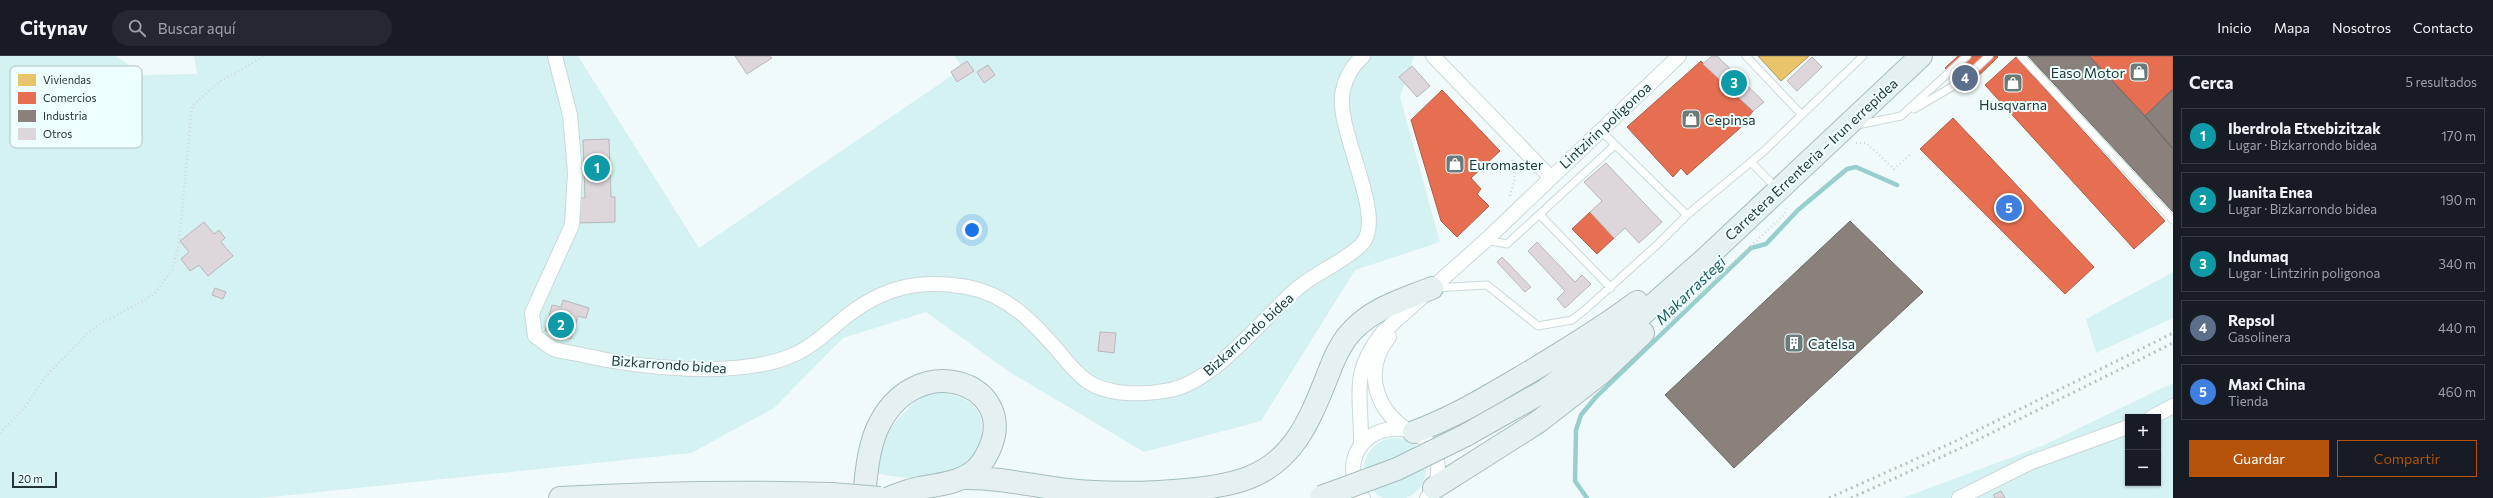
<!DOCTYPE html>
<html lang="es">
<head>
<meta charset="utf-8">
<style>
	body { margin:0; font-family:Commissioner,sans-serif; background:#242831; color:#f1f3f6 }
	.controls { position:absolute; right:12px; bottom:12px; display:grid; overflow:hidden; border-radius:0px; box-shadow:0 1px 3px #0004 }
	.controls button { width:36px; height:36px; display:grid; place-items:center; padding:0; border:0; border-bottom:1px solid #363941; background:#171b24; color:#f1f3f6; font:20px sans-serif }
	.scale { position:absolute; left:12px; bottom:10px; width:45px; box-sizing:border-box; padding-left:4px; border:2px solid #243635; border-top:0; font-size:11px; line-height:14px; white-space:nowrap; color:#243635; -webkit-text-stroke:3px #ecfefd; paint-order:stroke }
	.you { position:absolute; left:972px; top:174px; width:14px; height:14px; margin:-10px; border:3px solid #fff; border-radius:50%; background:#1a73e8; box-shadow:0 0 0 6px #1a73e833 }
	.badge { display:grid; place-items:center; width:26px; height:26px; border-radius:50%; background:#b45309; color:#fff; font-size:13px; font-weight:700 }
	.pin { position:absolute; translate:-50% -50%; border:2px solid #fff; box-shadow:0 1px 4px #0006 }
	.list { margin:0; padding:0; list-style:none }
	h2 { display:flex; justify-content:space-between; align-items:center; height:52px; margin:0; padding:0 16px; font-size:17px }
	h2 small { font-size:13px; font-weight:400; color:#9ea1a6 }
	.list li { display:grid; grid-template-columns:26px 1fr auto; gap:12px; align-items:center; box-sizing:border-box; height:56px; margin:0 8px 8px; padding:0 8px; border:1px solid #363941; border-radius:0px }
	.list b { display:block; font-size:15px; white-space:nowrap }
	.list p { margin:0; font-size:13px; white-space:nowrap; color:#9ea1a6 }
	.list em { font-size:13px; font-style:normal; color:#9ea1a6 }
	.actions { display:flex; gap:8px; padding:12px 16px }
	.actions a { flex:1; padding:9px 0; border:1px solid #b45309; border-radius:0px; text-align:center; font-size:14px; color:#b45309 }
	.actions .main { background:#b45309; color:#fff }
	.icon { flex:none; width:22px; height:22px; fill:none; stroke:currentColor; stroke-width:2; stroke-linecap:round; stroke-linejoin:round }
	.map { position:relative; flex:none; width:2173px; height:442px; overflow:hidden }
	header { display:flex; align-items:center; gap:24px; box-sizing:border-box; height:56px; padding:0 20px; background:#171b24; border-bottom:1px solid #363941 }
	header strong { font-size:19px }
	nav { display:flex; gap:22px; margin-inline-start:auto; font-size:14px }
	.search { width:280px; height:36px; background:#242831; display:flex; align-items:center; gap:10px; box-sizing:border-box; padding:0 14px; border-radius:22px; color:#9ea1a6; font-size:15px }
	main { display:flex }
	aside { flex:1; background:#171b24 }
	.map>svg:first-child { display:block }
	.green { fill:#d3f2f1; fill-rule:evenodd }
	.homes { fill:#e9c46a; stroke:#ae995a }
	.shops { fill:#e76f51; stroke:#ac5e49 }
	.industry { fill:#8a817c; stroke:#6b6a67 }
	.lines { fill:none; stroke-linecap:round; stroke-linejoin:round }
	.stream { stroke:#98cfcc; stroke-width:4.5 }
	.building { fill:#ddd6da; stroke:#bab7b9 }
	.service-casing { stroke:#cbd8d8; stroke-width:9 }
	.minor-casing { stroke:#cbd8d8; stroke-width:16 }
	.primary-casing { stroke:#a5bdbc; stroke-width:24 }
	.path { stroke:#d5d9d9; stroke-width:2.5; stroke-dasharray:1 3; stroke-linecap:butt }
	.service { stroke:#fdfefe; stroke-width:7 }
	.minor { stroke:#fdfefe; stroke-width:14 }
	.primary { stroke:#e4f1f0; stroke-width:22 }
	.rail { stroke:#bcc0bf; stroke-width:3; stroke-dasharray:2 4; stroke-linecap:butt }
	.primary-bridge-casing { stroke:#a5bdbc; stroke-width:24; stroke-linecap:butt }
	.primary-bridge { stroke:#e4f1f0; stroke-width:22 }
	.labels { text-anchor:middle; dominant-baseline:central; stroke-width:4; stroke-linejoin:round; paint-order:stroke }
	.poi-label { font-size:14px; fill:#243635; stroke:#ecfefd; text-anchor:start }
	.street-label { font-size:14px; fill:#243635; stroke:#ecfefd }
	.water-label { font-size:15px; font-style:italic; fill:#1f5c5a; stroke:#ecfefd }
	.key { fill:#ecfefd; stroke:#b0c2c1; stroke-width:1 }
	.key-label { font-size:11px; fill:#243635 }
</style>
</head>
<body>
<header>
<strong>Citynav</strong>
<div class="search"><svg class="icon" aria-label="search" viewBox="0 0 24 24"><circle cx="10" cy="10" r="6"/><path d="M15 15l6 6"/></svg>Buscar aquí</div>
<nav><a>Inicio</a><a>Mapa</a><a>Nosotros</a><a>Contacto</a></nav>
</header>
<main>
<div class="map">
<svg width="2173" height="442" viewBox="0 0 2173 442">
	<rect width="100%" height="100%" fill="#f0fafa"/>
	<!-- green -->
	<path class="green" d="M0 0H116L143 19 197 18 194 0H578L699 192 963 12 954 0H1414L1400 41 1440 186 1355 214 1261 365 1144 396 1008 315 926 256 843 282 774 352 691 397 262 442H0Z
		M2173 216V262L2096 297 2086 263Z
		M2173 327V442H1903L2042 390ZM2128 361H2158V427H2128Z
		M937 336C949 338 959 340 969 346 992 361 982 399 961 411 936 426 903 423 875 417L880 397 890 372 918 342Z
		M1364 413a31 31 0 1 1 62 0a31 31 0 1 1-62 0Z"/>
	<!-- homes -->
	<path class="homes" d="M1758 0H1809L1781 25Z"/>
	<!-- shops -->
	<path class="shops" d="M1958 0H1997L1998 1 1965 33 1945 12Z
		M2089 0H2173V33L2145 60Z
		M2016 1 2165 165 2134 193 1985 29Z
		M1701 5 1753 55 1739 73 1687 119 1681 112 1673 121 1627 71Z
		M1442 34 1500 95 1471 122 1481 133 1477 138 1489 150 1457 181 1441 165 1411 64Z
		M1953 62 2094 211 2065 238 1920 93Z
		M1590 156 1614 182 1597 198 1572 173Z"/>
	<!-- industry -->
	<path class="industry" d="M2028 0H2089L2145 60 2173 93V156Z
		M2173 33V93L2145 60Z
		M1850 165 1923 236 1734 412 1665 339Z"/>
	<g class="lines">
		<!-- stream -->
		<path class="stream" d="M1587 442 1575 425 1576 374 1581 359 1596 341 1751 192 1766 188 1798 154 1847 113 1856 111 1897 129"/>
	</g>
	<!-- building -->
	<path class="building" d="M735 0H770L772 2 747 18Z
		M1712 0H1717L1764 46 1753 55 1703 8Z
		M1812 1 1822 11 1797 35 1787 25Z
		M967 5 974 15 957 26 951 16Z
		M988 9 995 19 984 27 977 16Z
		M1412 10 1430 30 1417 41 1399 21Z
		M609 83 611 141H615V166L580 167 579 142H585L583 84Z
		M1606 107 1662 166 1639 187 1625 172 1614 182 1590 156 1602 145 1584 126Z
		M204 166 214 178 219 174 225 182 221 186 233 200 208 220 199 209 190 215 181 203 189 196 180 185Z
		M1537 186 1575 226 1582 219 1591 228 1565 252 1557 243 1565 235 1528 195Z
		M1502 201 1531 231 1525 236 1497 206Z
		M215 232 226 236 223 243 212 239Z
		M563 244 589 252 586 262 578 260 571 283 545 275 552 249 561 251Z
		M1100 276 1116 277 1114 297 1098 295Z
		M2001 435 2005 442H1995L1993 439Z"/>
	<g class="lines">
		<defs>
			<path id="service" d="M1746 0 1801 58
				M2021 0 2173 164
				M1914 53 1962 25 1989 0
				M1857 69 1901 60 1967 0
				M1600 74 1687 159
				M1751 106 1777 133
				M1540 159 1611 232
				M1486 184 1507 188 1615 89
				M1434 232 1487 229 1538 270 1572 264 1587 252 1659 187 1687 159 1763 96 1863 0"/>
			<path id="minor" d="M555 0 570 59 575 117 572 169 532 257 535 280C541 284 548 290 554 293 563 296 574 297 582 299 640 312 738 323 793 299 814 290 830 273 848 259 886 230 921 223 967 231 1007 238 1034 267 1059 296 1067 306 1076 317 1087 325 1108 340 1145 339 1170 334 1216 325 1263 261 1299 231 1319 215 1343 206 1361 189 1389 162 1333 72 1343 34 1346 20 1353 9 1363 0
				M1433 0 1550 121
				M1389 281C1364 312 1374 350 1404 372
				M2152 361 2173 350
				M1361 388C1362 341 1349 319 1382 277L1486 184 1679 0
				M1363 442C1356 435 1353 424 1353 414 1353 365 1426 357 1437 405 1440 418 1436 433 1427 442
				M1959 442 2029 407 2128 371"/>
			<path id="primary" d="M1414 376C1458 360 1497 335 1538 311 1572 290 1606 270 1637 246
				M1466 379 1544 335 1612 285 1705 203 1921 0
				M963 422C998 421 1032 430 1068 434 1112 439 1206 438 1248 422 1296 404 1311 360 1329 316 1335 300 1342 284 1355 272 1376 251 1405 243 1432 232
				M1434 432 1538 366 1601 317 1643 277
				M560 442C651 437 740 435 831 438
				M864 442C866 419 868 394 877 373 914 291 1018 326 990 392 986 401 981 410 973 416 956 428 935 429 915 433 906 435 897 439 889 442"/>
		</defs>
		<!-- service casing -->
		<use href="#service" class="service-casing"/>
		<!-- minor casing -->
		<use href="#minor" class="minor-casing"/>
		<!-- primary casing -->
		<use href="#primary" class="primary-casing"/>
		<!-- path -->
		<path class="path" d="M1856 87H1866L1894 113 1912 97
			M1510 140 1515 122 1512 104
			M1660 275 1784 159 1787 152
			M0 377 26 350 44 322 87 278 101 267 142 246 155 237 172 214 179 187 192 50 219 26 265 0"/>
		<!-- service -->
		<use href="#service" class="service"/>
		<!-- minor -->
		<use href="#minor" class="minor"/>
		<!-- primary -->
		<use href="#primary" class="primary"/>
		<!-- rail -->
		<path class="rail" d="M1829 442 1956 385 2173 277
			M1851 442 1961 392 2173 287"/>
		<defs>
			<path id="primary-bridge" d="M831 438 880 442
				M1321 441 1397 413 1466 379"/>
		</defs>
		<!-- primary-bridge casing -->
		<use href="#primary-bridge" class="primary-bridge-casing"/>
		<!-- primary-bridge -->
		<use href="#primary-bridge" class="primary-bridge"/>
	</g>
	<!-- icons -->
	<defs>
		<symbol id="shop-square" viewBox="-11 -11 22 22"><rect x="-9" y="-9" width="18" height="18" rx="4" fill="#6b7b7a" stroke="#ecfefd"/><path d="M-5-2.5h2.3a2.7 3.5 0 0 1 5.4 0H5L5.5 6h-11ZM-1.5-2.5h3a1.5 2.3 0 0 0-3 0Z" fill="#fff"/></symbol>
		<symbol id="building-square" viewBox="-11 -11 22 22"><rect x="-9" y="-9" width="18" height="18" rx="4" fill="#6b7b7a" stroke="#ecfefd"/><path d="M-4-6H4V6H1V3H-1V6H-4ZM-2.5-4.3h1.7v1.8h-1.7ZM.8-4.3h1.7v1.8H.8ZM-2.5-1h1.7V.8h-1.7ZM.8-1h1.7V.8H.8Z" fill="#fff"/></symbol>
	</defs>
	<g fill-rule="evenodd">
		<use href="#shop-square" x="2128" y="5" width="22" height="22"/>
		<use href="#shop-square" x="2002" y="16" width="22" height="22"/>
		<use href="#shop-square" x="1680" y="52" width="22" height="22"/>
		<use href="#shop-square" x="1444" y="97" width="22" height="22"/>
		<use href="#building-square" x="1783" y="276" width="22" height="22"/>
	</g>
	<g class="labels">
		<!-- poi labels -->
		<g class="poi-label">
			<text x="2125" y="16" text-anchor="end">Easo Motor</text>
			<text x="2013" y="48" text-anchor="middle">Husqvarna</text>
			<text x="1705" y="63">Cepinsa</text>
			<text x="1469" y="108">Euromaster</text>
			<text x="1808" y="287">Catelsa</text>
		</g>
		<!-- street labels -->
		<g class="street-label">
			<text transform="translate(1605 69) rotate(-43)">Lintzirin poligonoa</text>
			<text transform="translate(1811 103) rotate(-43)">Carretera Errenteria – Irun errepidea</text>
			<text transform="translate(1248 278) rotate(-42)">Bizkarrondo bidea</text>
			<text transform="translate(669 308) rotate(4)">Bizkarrondo bidea</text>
		</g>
		<!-- water labels -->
		<g class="water-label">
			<text transform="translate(1690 234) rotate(-44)">Makarrastegi</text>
		</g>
	</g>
	<!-- legend -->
	<rect x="10" y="10" width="132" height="82" rx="6" class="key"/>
	<rect x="18" y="18" width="18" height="12" fill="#e9c46a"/>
	<rect x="18" y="36" width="18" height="12" fill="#e76f51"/>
	<rect x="18" y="54" width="18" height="12" fill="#8a817c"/>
	<rect x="18" y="72" width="18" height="12" fill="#ddd6da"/>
	<g class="key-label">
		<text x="43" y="28">Viviendas</text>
		<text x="43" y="46">Comercios</text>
		<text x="43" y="64">Industria</text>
		<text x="43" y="82">Otros</text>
	</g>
</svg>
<div class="controls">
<button>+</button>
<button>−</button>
</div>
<div class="scale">20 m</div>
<div class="you"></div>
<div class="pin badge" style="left:597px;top:112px;background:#0f9aa8">1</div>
<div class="pin badge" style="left:561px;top:269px;background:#0f9aa8">2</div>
<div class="pin badge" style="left:1734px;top:27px;background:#0f9aa8">3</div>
<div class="pin badge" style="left:1965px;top:22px;background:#5c6f8a">4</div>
<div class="pin badge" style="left:2009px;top:152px;background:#3f7fe0">5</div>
</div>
<aside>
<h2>Cerca<small>5 resultados</small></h2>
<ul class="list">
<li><span class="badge" style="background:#0f9aa8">1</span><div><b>Iberdrola Etxebizitzak</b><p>Lugar · Bizkarrondo bidea</p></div><em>170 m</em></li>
<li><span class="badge" style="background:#0f9aa8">2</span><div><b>Juanita Enea</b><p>Lugar · Bizkarrondo bidea</p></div><em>190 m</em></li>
<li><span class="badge" style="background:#0f9aa8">3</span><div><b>Indumaq</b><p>Lugar · Lintzirin poligonoa</p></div><em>340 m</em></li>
<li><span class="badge" style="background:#5c6f8a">4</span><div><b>Repsol</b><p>Gasolinera</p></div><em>440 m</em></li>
<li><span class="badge" style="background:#3f7fe0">5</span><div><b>Maxi China</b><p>Tienda</p></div><em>460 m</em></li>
</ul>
<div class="actions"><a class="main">Guardar</a><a>Compartir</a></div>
</aside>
</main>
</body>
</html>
